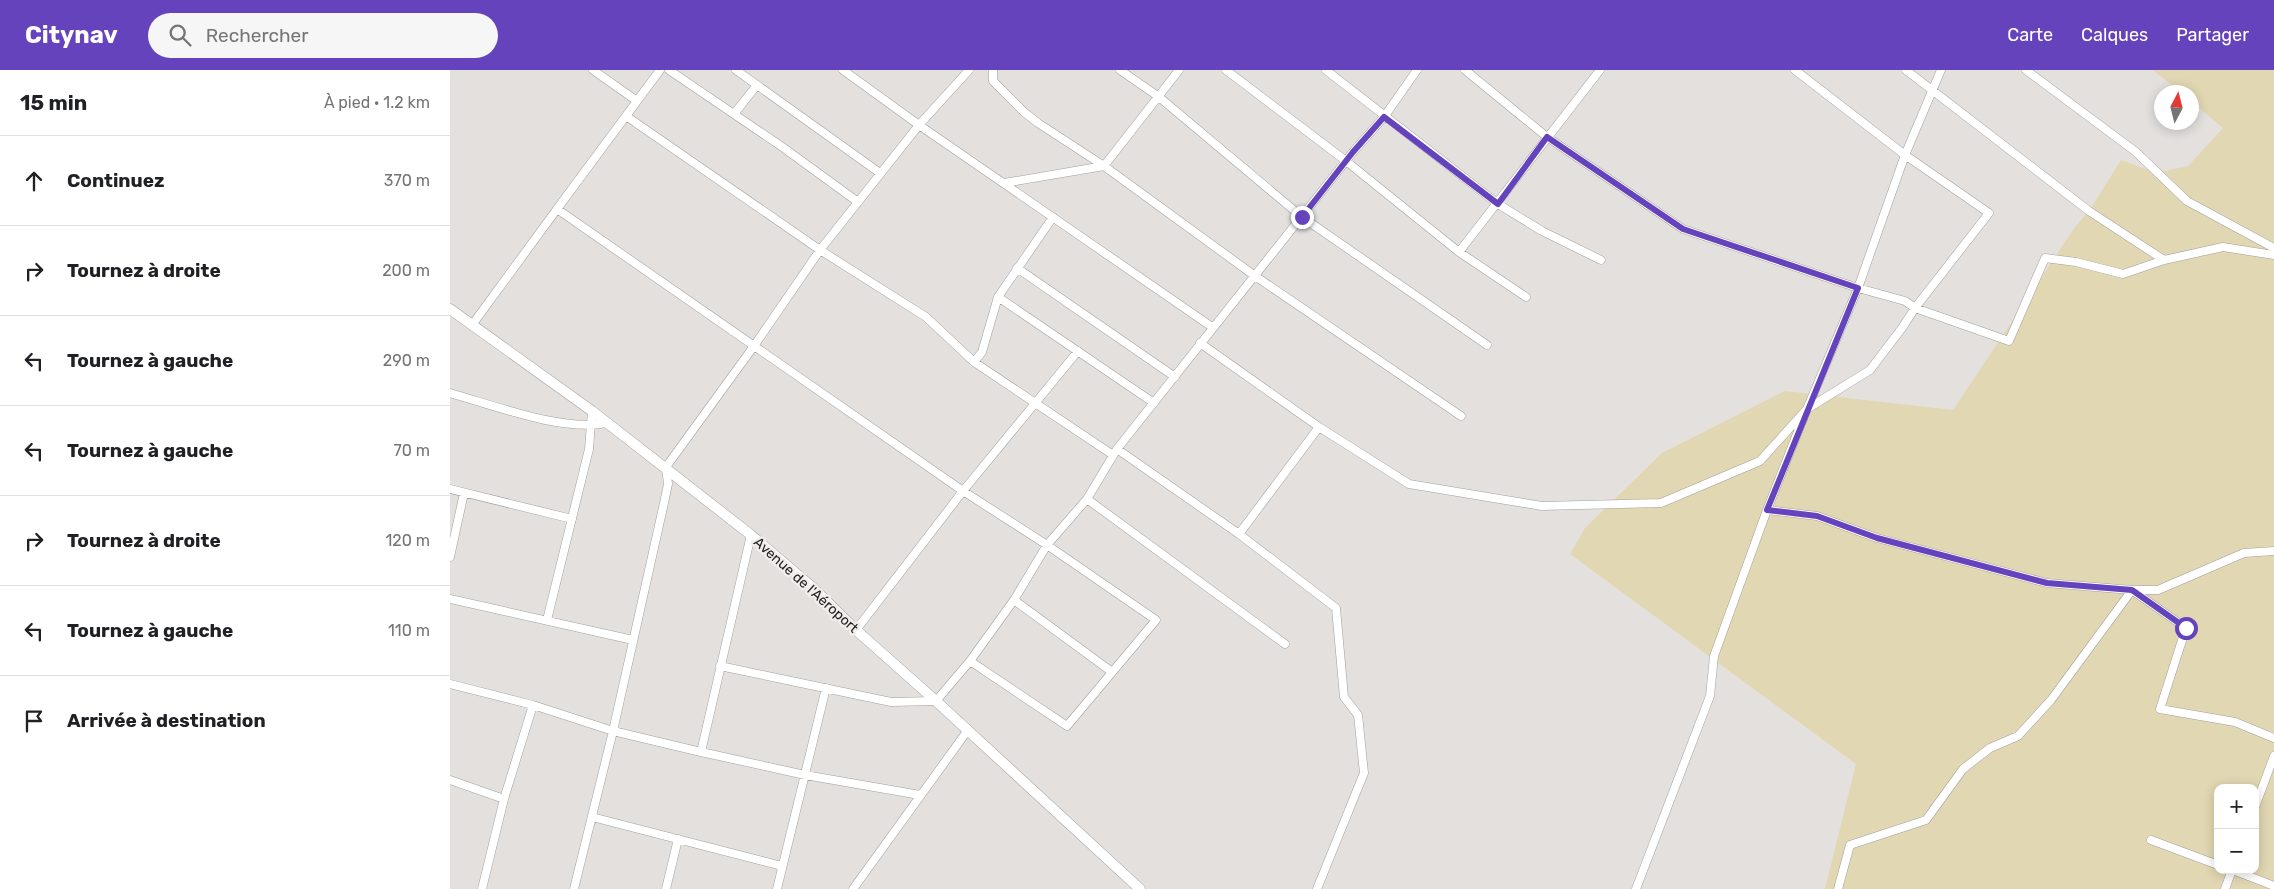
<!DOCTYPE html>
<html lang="fr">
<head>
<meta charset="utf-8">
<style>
	body { margin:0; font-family:Rubik,sans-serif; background:#f6f6f6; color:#202124 }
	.controls { position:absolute; right:15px; bottom:15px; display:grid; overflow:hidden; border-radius:10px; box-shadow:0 2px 12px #0003 }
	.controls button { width:45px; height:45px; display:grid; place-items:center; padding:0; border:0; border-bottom:1px solid #e0e0e0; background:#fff; color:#202124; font:25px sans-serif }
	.compass { position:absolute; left:1704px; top:15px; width:45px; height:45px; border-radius:50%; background:#fff; box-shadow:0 2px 12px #0003; rotate:7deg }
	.stop { position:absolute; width:15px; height:15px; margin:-11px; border:4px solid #6543bc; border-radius:50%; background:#fff }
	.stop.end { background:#6543bc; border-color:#fff; box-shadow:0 1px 5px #0008 }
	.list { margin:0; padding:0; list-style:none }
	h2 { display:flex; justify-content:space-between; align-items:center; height:65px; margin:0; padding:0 20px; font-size:21px }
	h2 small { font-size:16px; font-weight:400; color:#757577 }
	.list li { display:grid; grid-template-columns:32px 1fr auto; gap:15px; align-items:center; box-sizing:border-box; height:90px; padding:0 20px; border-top:1px solid #e0e0e0 }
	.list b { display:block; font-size:19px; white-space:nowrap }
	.list em { font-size:16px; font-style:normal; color:#757577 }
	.icon { flex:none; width:28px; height:28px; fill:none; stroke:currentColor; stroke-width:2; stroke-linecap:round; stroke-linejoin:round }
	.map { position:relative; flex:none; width:1824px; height:819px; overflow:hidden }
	header { display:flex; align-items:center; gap:30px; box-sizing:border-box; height:70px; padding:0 25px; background:#6543bc; color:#fff }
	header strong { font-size:24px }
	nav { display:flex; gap:28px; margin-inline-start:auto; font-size:18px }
	.search { width:350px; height:45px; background:#f6f6f6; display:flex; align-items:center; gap:12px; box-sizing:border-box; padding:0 18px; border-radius:28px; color:#757577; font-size:19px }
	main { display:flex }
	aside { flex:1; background:#fff }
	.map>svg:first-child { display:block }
	.sand { fill:#e1d7b2; fill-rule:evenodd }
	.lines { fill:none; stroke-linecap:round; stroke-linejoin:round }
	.minor-casing { stroke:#a2a09d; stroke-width:9 }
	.major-casing { stroke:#a2a09d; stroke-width:11 }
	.minor { stroke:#fff; stroke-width:8 }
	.major { stroke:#fff; stroke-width:10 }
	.route { stroke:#6543bc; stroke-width:6 }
	.labels { text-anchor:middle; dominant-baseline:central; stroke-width:5; stroke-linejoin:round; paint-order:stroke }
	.street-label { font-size:14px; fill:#1f1e1d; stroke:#f0edeb }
</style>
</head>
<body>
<header>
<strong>Citynav</strong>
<div class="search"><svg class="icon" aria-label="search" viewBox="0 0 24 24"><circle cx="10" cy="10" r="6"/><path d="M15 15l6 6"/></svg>Rechercher</div>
<nav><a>Carte</a><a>Calques</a><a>Partager</a></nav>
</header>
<main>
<aside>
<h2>15 min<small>À pied · 1.2 km</small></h2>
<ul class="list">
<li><svg class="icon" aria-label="ahead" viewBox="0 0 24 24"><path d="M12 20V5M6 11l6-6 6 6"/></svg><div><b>Continuez</b></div><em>370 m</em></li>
<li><svg class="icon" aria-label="right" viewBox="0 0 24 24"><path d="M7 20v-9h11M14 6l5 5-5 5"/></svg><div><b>Tournez à droite</b></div><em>200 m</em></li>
<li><svg class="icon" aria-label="left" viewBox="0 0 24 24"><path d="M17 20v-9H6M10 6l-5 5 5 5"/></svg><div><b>Tournez à gauche</b></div><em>290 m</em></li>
<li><svg class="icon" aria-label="left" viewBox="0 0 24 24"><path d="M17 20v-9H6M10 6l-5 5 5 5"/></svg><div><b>Tournez à gauche</b></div><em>70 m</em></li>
<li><svg class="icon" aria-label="right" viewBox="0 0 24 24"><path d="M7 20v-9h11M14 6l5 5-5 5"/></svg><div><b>Tournez à droite</b></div><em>120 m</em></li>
<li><svg class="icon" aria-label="left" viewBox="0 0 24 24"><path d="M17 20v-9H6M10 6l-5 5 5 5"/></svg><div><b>Tournez à gauche</b></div><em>110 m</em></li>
<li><svg class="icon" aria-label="arrive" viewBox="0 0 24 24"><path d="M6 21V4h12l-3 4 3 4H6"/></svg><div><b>Arrivée à destination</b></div></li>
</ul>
</aside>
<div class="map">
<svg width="1824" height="819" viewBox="0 0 1824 819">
	<rect width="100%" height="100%" fill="#e3e0de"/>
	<!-- sand -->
	<path class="sand" d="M1703 0H1824V819H1375L1406 694 1120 484 1135 458 1212 383 1335 321 1503 340 1625 157 1639 141 1671 90 1706 103 1738 96 1773 58 1742 32V22H1730ZM1768 718H1805V800H1768Z"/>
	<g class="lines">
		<defs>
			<path id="minor" d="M219 0 331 76 408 132
				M286 0 430 103
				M393 0 469 55 762 257
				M543 0V11L574 42 588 53 654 96 805 206 1011 346
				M670 0 709 27 852 147 1037 275
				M776 0 896 91 1009 182 1076 227
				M876 0 1048 134 1092 161 1151 190
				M1015 0 1097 67 1233 159 1408 218 1455 231 1465 238 1539 143 1455 85 1345 0
				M1456 0 1639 141 1714 190
				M1576 0 1686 82 1737 131 1824 178
				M187 31 210 0
				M284 44 307 15
				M176 46 370 180 476 247 524 292 663 385
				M554 113 654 96 729 0
				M107 139 187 31 143 0
				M603 147 548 227 704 333
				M1009 182 1150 0
				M567 198 725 307
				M22 255 107 139 513 421 597 475 706 550 617 656 520 591
				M750 273 869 357
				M524 292 532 282 548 227
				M0 323C43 335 112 362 156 353
				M667 379 789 464 886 538 894 627 908 645 914 703 867 819
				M0 419 122 449
				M637 429 835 574
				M1317 440 1367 446 1427 468 1597 513 1682 520 1736 558 1710 639 1785 652 1824 668
				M789 464 869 357 959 414 1092 436 1211 433 1310 391 1357 339 1408 218 1455 85 1491 0
				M0 487 14 423
				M0 529 183 570
				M564 530 662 602
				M97 550 139 379 142 341
				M406 560 513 421 628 281
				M270 596 441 632 486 631 520 591 564 530 597 475 637 429 667 379 903 82 934 47 967 0
				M0 614 83 635 163 661 251 682 355 705 470 725
				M251 682 301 465
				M0 710 54 729
				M1805 737 1824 686
				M142 747 332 796
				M1701 770 1768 795
				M1783 800 1824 816
				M32 819 54 729 83 635
				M124 819 163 661 214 433 218 414 216 397 304 276 370 180 469 55 519 0
				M216 819 228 769
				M327 819 376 618
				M403 819 518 660
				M1186 819 1260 626 1264 586 1317 440 1357 339 1420 300 1452 258 1465 238 1559 271 1595 188 1626 192 1673 204 1714 190 1773 177 1824 185
				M1388 819 1400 775 1476 750 1513 699 1540 678 1568 666 1601 630 1682 520H1708L1794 483 1824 481
				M1775 819 1782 800"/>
			<path id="major" d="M0 239 142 341 301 465 362 517 406 560 486 631 690 819"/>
		</defs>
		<!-- minor casing -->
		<use href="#minor" class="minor-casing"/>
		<!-- major casing -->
		<use href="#major" class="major-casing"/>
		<!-- minor -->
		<use href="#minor" class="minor"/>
		<!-- major -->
		<use href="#major" class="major"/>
	</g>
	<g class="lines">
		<!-- route -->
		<path class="route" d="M852 147 903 82 934 47 1048 134 1097 67 1233 159 1408 218 1317 440 1367 446 1427 468 1597 513 1682 520 1736 558"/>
	</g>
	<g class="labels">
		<!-- street labels -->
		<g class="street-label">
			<text transform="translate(356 515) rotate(42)">Avenue de l'Aéroport</text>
		</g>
	</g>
</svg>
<div class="controls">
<button>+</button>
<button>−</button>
</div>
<svg class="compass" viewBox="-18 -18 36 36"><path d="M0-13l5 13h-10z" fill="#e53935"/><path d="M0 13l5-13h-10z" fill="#757577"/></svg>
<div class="stop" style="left:1736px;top:558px"></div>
<div class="stop end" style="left:852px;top:147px"></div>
</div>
</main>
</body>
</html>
